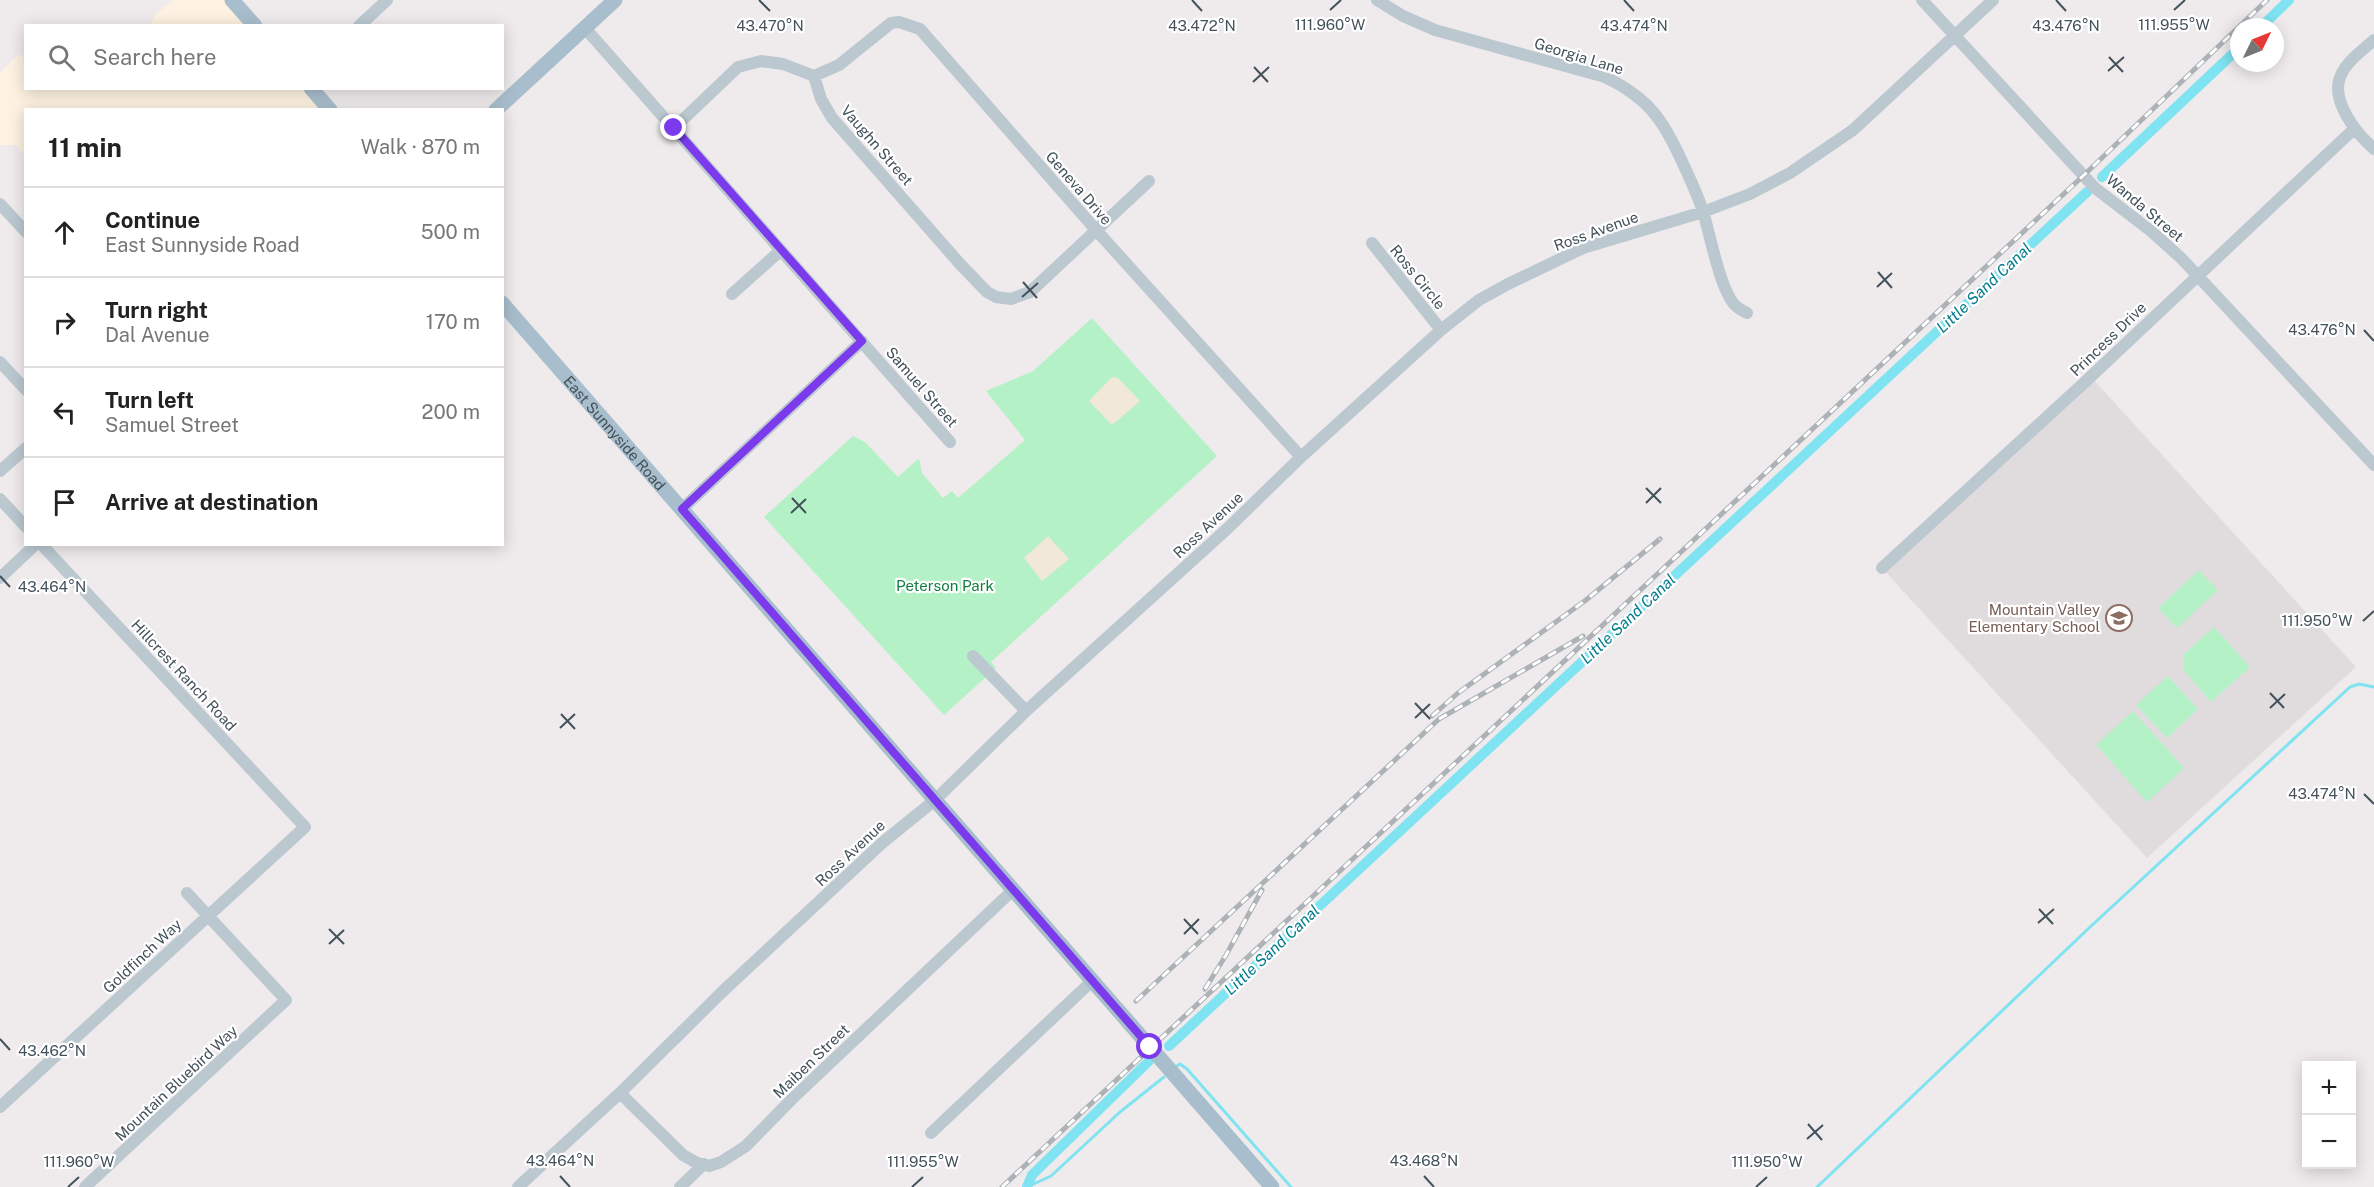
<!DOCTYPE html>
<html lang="en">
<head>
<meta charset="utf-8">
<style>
	body { margin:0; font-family:"Public Sans",sans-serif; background:#f2f2f2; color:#222 }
	.controls { position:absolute; right:18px; bottom:18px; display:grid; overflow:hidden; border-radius:0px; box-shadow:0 3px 15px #0003 }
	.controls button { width:54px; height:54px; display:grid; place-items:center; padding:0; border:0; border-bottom:2px solid #e0e0e0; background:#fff; color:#222; font:30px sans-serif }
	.compass { position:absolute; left:2230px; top:18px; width:54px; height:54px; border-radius:50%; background:#fff; box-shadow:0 3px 15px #0003; rotate:47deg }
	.stop { position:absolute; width:18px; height:18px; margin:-14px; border:4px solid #7c3aed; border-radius:50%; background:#fff }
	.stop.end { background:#7c3aed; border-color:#fff; box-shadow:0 2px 6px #0008 }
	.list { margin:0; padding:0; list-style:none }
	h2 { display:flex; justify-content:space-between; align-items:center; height:78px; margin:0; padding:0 24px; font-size:26px }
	h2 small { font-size:20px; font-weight:400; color:#767676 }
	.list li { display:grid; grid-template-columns:39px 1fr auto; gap:18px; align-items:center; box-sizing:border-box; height:90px; padding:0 24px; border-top:2px solid #e0e0e0 }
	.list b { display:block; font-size:22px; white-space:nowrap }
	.list p { margin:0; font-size:20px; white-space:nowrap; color:#767676 }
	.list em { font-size:20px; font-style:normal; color:#767676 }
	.icon { flex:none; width:33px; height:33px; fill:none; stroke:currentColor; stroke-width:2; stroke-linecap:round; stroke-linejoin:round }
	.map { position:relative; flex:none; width:2374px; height:1187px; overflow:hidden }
	.search { position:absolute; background:#fff; box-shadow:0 3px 15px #0003; left:24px; top:24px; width:480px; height:66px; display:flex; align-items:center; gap:15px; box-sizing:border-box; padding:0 21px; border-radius:0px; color:#767676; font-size:22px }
	.panel { position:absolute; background:#fff; box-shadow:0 3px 15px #0003; left:24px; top:108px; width:480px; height:438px; border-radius:0px }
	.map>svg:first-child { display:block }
	.commercial { fill:#fdf2e1 }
	.education { fill:#e0dcde }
	.green { fill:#b5f1c7 }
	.sand { fill:#f2e8da }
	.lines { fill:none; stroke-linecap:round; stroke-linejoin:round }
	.stream { stroke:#7fe3f1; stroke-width:3 }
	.canal { stroke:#7fe3f1; stroke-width:10 }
	.minor { stroke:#bbc8d0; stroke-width:12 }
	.major { stroke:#a9becd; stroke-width:15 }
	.rail-casing { stroke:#adb2b7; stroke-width:5 }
	.rail { stroke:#fff; stroke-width:3; stroke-dasharray:9; stroke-linecap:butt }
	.route { stroke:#7c3aed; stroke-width:8 }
	.ticks { fill:none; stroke:#43515a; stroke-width:2 }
	.labels { text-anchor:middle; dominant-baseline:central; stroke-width:4.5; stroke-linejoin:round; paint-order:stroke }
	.street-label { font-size:15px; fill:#43515a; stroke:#fff }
	.park-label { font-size:15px; fill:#107f3e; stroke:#fff }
	.education-label { font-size:15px; fill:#785e54; stroke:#fff; text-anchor:end }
	.water-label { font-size:16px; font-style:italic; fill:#067d8e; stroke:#fff }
	.ticks-label { font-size:15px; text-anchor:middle; fill:#43515a; stroke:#fff; stroke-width:4.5; stroke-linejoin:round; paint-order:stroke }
</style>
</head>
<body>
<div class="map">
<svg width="2374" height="1187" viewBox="0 0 2374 1187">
	<rect width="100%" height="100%" fill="#efebec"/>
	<!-- commercial -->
	<path class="commercial" d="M173 0H232L255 26H149L156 14Z
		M19 54 25 59 26 88 311 89 330 109 26 110 25 155 16 145H0V73Z"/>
	<!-- education -->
	<path class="education" d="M2091 377 2356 667 2147 858 1882 568Z"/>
	<!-- green -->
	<path class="green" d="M1092 318 1217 456 991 662 996 668 944 715 764 517 853 436 865 442 898 477 919 458 922 473 943 498 952 491 958 498 1025 440 986 391 1033 371Z
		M2199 570 2218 590 2177 628 2158 608Z
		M2214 627 2250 667 2211 702 2184 671V654Z
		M2168 676 2198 709 2167 738 2136 705Z
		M2133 711 2184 768 2147 802 2096 745Z"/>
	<!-- sand -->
	<path class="sand" d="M1112 377 1118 378 1140 401 1112 425 1089 401Z
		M1048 536 1069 559 1042 581 1024 558Z"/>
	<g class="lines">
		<!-- stream -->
		<path class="stream" d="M1177 1066 1180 1064 1187 1069 1291 1187
			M1027 1187 1051 1176 1120 1112 1164 1077
			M1817 1187 2089 928 2350 687 2359 684 2374 687"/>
		<!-- canal -->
		<path class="canal" d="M2261 27 2289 0
			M2102 177 2239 48
			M1169 1046 2087 192
			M1027 1187 1032 1175 1149 1061"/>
		<!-- minor -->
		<path class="minor" d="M1377 0 1403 16 1435 30 1605 77C1651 99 1665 123 1685 168 1692 183 1699 198 1704 215 1710 235 1721 293 1736 306 1739 309 1744 311 1747 313
			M1922 0 2095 188 2151 231 2181 258 2374 465
			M359 26 387 0
			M585 28 950 442
			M2374 40C2363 50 2347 61 2341 75 2329 100 2357 134 2374 149
			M814 76 839 65 891 23 899 22 920 29 1096 230 1301 457
			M674 128 738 67 761 61 783 64 814 76 821 99 832 118 960 264 987 292 996 297 1011 299 1030 292 1149 181
			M0 204 26 232
			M1372 243 1441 330
			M732 294 781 250
			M0 362 26 390
			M0 471 26 448
			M0 499 26 527
			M682 509 862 341
			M1882 568 2085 382 2354 129
			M0 578 36 544
			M973 656 1026 711
			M620 1093 683 1155 697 1163 709 1166 721 1162 746 1146 792 1099 1013 890
			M0 1107 305 827 41 544
			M931 1133 1092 981
			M85 1187 286 1000 187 893
			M518 1187 620 1093 722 992 882 843 935 800 1026 711 1227 529 1301 457 1441 330 1479 300 1508 284 1583 248 1703 212 1750 194 1790 173 1853 130 1993 0
			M680 1187 704 1164"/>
		<!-- major -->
		<g class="major">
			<path d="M232 0 255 26"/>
			<path d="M311 88 330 110"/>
			<path d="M496 110 615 0"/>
			<path id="s1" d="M502 303 1272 1187"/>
		</g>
		<defs>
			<path id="rail" d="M1432 716 1458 693 1586 600 1660 539
				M1205 989 1226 955 1262 890
				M1136 1001 1439 719 1583 636
				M1002 1187 2084 175 2267 0"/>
		</defs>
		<!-- rail casing -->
		<use href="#rail" class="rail-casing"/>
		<!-- rail -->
		<use href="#rail" class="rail"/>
	</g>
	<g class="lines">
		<!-- route -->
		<path class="route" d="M674 128 862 341 682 509 1150 1047"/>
	</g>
	<!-- ticks -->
	<path class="ticks" d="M759 0 770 11M1192 0 1202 11M1624 0 1634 11M2056 0 2066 11M1330 10 1341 0M2174 10 2185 0M2109 57 2123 72M1254 67 1268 82M2108 71 2124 57M1253 82 1269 67M1878 272 1892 288M1023 282 1037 298M1877 287 1892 273M1022 297 1038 283M2364 330 2374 341M1646 488 1661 503M792 498 806 513M1646 503 1661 488M791 513 806 499M0 576 10 587M2363 621 2374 611M2270 693 2284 708M1415 703 1430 719M2270 708 2285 694M561 714 575 729M1415 718 1430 704M560 728 575 714M2364 794 2374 804M2039 909 2053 924M1184 919 1198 934M2038 923 2054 909M329 929 344 944M1184 934 1199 919M329 944 344 930M0 1039 10 1050M1808 1124 1822 1140M1807 1139 1823 1125M560 1176 570 1187M1424 1176 1434 1187M68 1187 79 1177M912 1187 923 1177M1756 1187 1767 1177"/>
	<!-- icons -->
	<defs>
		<symbol id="school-ring" viewBox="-11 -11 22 22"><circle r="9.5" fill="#fff" stroke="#8d6e63" stroke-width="1.5"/><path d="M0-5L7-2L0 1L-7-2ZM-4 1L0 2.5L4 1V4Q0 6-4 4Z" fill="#8d6e63"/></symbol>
	</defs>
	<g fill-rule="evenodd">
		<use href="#school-ring" x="2104" y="603" width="30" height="30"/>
	</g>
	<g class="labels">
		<!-- street labels -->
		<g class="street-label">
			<text transform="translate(1579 56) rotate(17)">Georgia Lane</text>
			<text transform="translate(877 145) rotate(49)">Vaughn Street</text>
			<text transform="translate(1079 188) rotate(49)">Geneva Drive</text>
			<text transform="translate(2145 208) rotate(40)">Wanda Street</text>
			<text transform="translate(1596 231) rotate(-20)">Ross Avenue</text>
			<text transform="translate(1418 277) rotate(51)">Ross Circle</text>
			<text transform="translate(2108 339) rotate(-44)">Princess Drive</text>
			<text transform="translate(922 387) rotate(49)">Samuel Street</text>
			<text stroke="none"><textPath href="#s1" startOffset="172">East Sunnyside Road</textPath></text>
			<text transform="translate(1208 525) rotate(-43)">Ross Avenue</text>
			<text transform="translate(184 675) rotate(47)">Hillcrest Ranch Road</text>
			<text transform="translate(850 853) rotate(-43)">Ross Avenue</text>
			<text transform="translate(142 956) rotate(-43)">Goldfinch Way</text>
			<text transform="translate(811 1061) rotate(-44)">Maiben Street</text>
			<text transform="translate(176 1083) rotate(-43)">Mountain Bluebird Way</text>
		</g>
		<!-- park labels -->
		<g class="park-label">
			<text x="945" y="585">Peterson Park</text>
		</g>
		<!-- education labels -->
		<g class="education-label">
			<text x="2100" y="609">Mountain Valley<tspan x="2100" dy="17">Elementary School</tspan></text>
		</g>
		<!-- water labels -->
		<g class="water-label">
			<text transform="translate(1984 288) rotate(-43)">Little Sand Canal</text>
			<text transform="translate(1628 619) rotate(-43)">Little Sand Canal</text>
			<text transform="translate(1272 950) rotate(-43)">Little Sand Canal</text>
		</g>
	</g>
	<g class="ticks-label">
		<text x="1330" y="30">111.960°W</text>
		<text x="2174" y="30">111.955°W</text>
		<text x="770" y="31">43.470°N</text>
		<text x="1202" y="31">43.472°N</text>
		<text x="2066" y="31">43.476°N</text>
		<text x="1634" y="31">43.474°N</text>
		<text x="2322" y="335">43.476°N</text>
		<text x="52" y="592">43.464°N</text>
		<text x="2317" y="626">111.950°W</text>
		<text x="2322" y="799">43.474°N</text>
		<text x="52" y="1056">43.462°N</text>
		<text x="560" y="1166">43.464°N</text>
		<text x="1424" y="1166">43.468°N</text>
		<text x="79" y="1167">111.960°W</text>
		<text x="923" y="1167">111.955°W</text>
		<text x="1767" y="1167">111.950°W</text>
	</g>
</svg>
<div class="controls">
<button>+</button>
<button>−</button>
</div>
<svg class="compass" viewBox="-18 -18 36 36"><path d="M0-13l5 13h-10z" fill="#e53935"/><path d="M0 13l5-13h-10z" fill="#767676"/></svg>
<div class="stop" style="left:1150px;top:1047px"></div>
<div class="stop end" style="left:674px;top:128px"></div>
<div class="search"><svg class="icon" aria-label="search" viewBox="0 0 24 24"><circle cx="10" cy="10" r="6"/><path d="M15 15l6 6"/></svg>Search here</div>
<section class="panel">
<h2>11 min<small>Walk · 870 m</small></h2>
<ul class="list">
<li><svg class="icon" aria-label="ahead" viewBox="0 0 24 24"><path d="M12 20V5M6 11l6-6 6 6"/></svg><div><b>Continue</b><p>East Sunnyside Road</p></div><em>500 m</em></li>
<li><svg class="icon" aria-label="right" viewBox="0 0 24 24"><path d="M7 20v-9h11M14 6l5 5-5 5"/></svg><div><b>Turn right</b><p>Dal Avenue</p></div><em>170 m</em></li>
<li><svg class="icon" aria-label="left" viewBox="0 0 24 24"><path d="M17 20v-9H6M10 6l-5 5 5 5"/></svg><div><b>Turn left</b><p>Samuel Street</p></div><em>200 m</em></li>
<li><svg class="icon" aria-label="arrive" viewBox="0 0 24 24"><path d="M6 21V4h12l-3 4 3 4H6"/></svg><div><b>Arrive at destination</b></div></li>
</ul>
</section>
</div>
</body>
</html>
